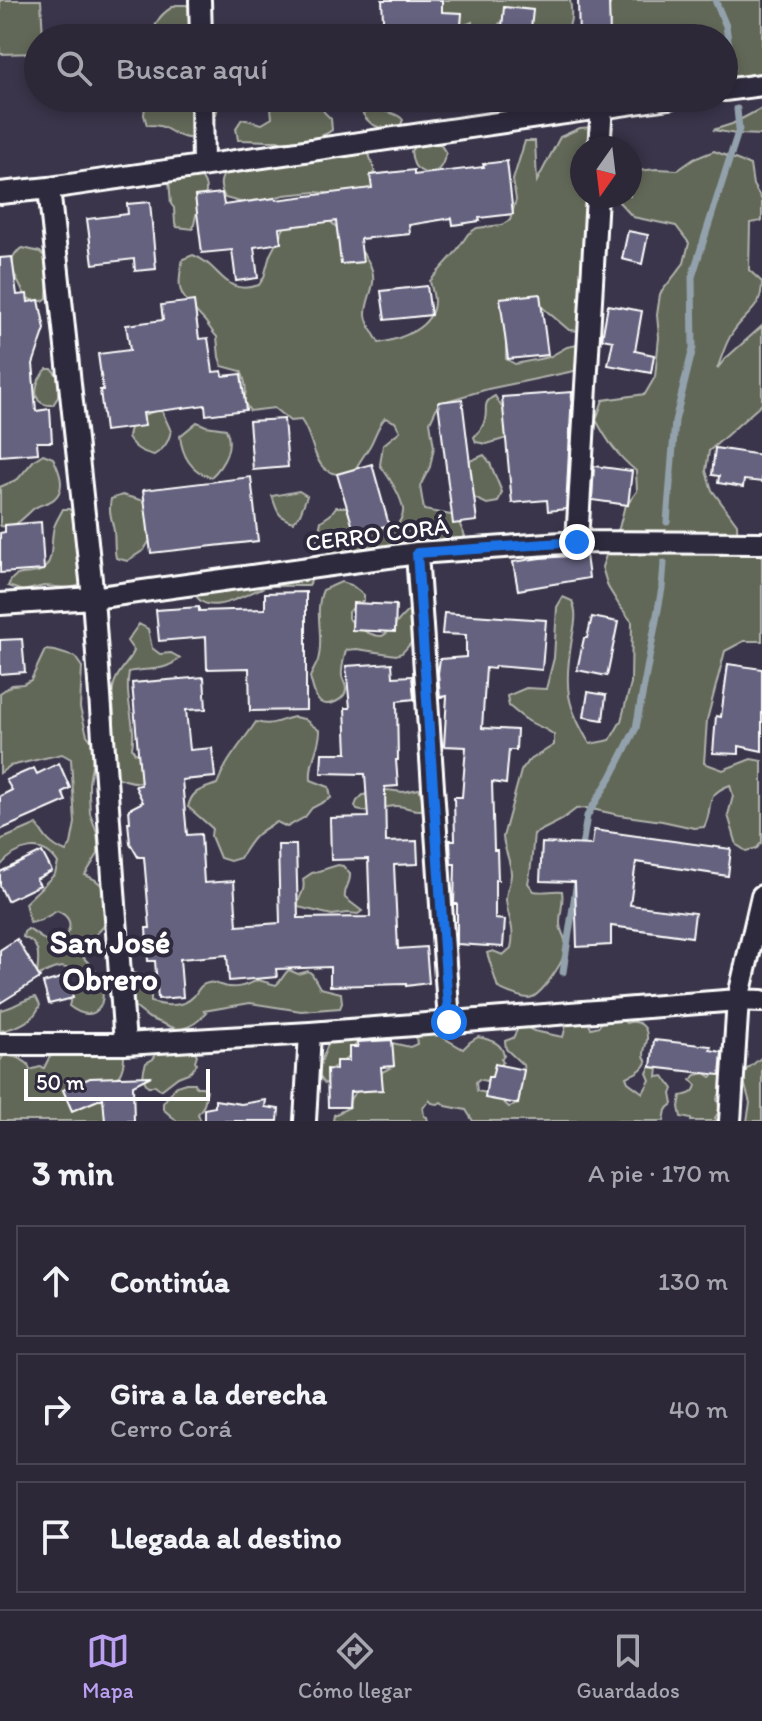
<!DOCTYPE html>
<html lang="es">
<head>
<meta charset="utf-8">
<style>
	body { margin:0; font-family:Itim,sans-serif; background:#383443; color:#f1f3f6 }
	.compass { position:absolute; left:570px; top:136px; width:72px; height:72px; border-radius:50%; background:#2c2838; box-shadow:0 4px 12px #0003; rotate:194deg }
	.scale { position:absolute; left:24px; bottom:20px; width:186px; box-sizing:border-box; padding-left:8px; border:4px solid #fff; border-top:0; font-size:22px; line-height:28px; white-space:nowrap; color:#fff; -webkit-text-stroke:6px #2f2a3d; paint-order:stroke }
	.stop { position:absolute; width:24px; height:24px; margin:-18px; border:6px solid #1a73e8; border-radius:50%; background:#fff }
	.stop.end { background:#1a73e8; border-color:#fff; box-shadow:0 2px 8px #0008 }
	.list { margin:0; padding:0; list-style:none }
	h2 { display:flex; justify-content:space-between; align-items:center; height:104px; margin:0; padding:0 32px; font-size:34px }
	h2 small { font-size:26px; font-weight:400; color:#a6a6ae }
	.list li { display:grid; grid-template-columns:52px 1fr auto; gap:24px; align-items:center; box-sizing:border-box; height:112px; margin:0 16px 16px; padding:0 16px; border:2px solid #484453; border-radius:0px }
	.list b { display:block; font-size:30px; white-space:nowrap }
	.list p { margin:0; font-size:26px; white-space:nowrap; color:#a6a6ae }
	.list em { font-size:26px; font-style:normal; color:#a6a6ae }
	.icon { flex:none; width:44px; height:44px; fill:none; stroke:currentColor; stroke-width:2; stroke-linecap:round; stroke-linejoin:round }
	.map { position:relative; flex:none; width:762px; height:1121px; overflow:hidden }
	.search { position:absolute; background:#2c2838; box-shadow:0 4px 12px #0003; left:24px; right:24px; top:24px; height:88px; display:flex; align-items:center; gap:20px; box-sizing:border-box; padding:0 28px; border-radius:44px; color:#a6a6ae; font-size:30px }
	.sheet { height:488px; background:#2c2838 }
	nav { display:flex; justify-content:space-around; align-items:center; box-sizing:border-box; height:112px; border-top:2px solid #484453; background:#2c2838; font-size:22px; color:#a6a6ae }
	nav a { display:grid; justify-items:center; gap:4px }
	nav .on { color:#bca0f2 }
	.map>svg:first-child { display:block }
	.green { fill:#626759; stroke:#b0b3ac; stroke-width:2 }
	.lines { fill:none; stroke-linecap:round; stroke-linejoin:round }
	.stream { stroke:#92a1ac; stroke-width:7 }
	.building { fill:#656280; stroke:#fff; stroke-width:2 }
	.street-casing { stroke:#fff; stroke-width:26 }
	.street { stroke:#2f2a3d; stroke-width:20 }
	.route { stroke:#1a73e8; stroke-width:10 }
	.labels { text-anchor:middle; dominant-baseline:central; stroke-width:8; stroke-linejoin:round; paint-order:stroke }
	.street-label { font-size:24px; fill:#fff; stroke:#2f2a3d }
	.district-label { font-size:32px; font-weight:bold; fill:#fff; stroke:#2f2a3d }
</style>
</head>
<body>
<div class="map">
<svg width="762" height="1121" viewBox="0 0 762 1121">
	<rect width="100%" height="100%" fill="#3a354a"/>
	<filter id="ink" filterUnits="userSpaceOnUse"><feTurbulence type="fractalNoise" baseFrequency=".0125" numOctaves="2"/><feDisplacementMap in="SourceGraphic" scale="16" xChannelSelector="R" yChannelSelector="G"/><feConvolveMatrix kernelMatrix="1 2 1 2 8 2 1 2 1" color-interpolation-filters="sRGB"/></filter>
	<g filter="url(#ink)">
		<!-- green -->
		<path class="green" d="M0 0H41L43 38H38V53L0 54Z
			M424 0H570C572 11 573 31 560 37 552 41 536 38 526 38L521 28 500 23 489 38H475L473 33 472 22 463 26 453 19 437 21Z
			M612 0H762V77L724 76V38H607L610 21 607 11Z
			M176 5H186L196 9 204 38H155C152 23 163 12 176 5Z
			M146 98H219C217 121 207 148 178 135 164 129 166 125 147 125L144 115Z
			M243 98H319L324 112 331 119 332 130C312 146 263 140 238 140L236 128 242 119 262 124 272 118 271 108Z
			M357 98H383L380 108C387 114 397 112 403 120L399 129C374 130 363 123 357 98Z
			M762 108V135L736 134 713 130 732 124Z
			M592 127 596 148H582V196H588L580 331 569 330 536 302 506 338V359L515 364 549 357 567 347 577 345 584 355 582 365 574 371 488 389 439 403 430 422 434 447 430 467 420 486 424 510 456 516 465 536 455 542 413 538C395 555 384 543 364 547 353 549 344 557 332 553 326 551 321 546 317 541L321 521 330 515 336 507H348L374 527 395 528C399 523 404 516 403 509 401 495 388 476 380 465L383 445 400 431 395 422 385 418C376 428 375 439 368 449 363 457 358 464 353 473 310 482 318 443 301 420L290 421 274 408 250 411 244 402C247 390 246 383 241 371L222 366 219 357 217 337C210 330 208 323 201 317 180 294 175 292 183 259L193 255C222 266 223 297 259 285L264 277 270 255 287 222 330 221C344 235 366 250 372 270 377 286 366 298 366 314 366 324 375 335 379 343 401 339 434 328 434 301 434 295 431 287 430 281L455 253 468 234 477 228 501 225 510 220 516 200 513 180 525 141H535L537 181 560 137 580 128Z
			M428 142 440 144 446 153C443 164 441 170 430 175 414 169 413 166 411 151L417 143Z
			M714 151 750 165 753 185 762 200V221L750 223 749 270 762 282C762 310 747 311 733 332 725 343 722 357 717 369L725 359 762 326V404L709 451 706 471 712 490 737 524 738 548 762 551V641H744L725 651 707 720 704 763 723 770 751 759 762 761V842L757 848 746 851 737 845 728 815 733 796 730 785C701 796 715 808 704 827L694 828 662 821 619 815 587 808 576 809 560 821 534 834C532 851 532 867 528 883L534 891C544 893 552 890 562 891 564 903 560 912 560 923 560 933 567 938 566 948 565 960 541 997 529 998 519 998 507 992 498 988L487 953 493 951 503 955 511 948C516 926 507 918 506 899 506 890 511 882 511 874 511 861 504 850 503 837L521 771 527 762 554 745V735C546 728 539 727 530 722 523 718 516 712 509 706L507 696 526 688 546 689 554 658 557 607 563 597 572 601C579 615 573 630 571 645 564 688 567 707 590 744L610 740 621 721 631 683 632 622 619 605 608 587 602 567 609 547 619 528 624 509 637 491 636 471C617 455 608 442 596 420L603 400 645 394 655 377 659 337 657 315 660 294 684 263 689 243 676 226 633 217 618 201V196H630V174L636 171 657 169 678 170 694 159Z
			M368 152C374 167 378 177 373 193L334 194 315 192 284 195 255 203H244L225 198C219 186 219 180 227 170L260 168 301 155Z
			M199 175C213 190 203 200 196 215 195 220 194 225 193 229L177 227 175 223 174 208 171 204 169 180Z
			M23 248 40 252 48 260 47 298 43 301 32 300 27 298C18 283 1 257 23 248Z
			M47 369H52L62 381 58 391V397L53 405C29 407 34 380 47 369Z
			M495 396 506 414 507 438 487 444 476 442 474 437C479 432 484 426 485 419 488 408 481 403 495 396Z
			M161 409 171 431C168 443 164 449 154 455 142 452 135 449 128 438 130 415 141 416 161 409Z
			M197 422 206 426 226 429C234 446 224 465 211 477 191 472 182 455 180 436Z
			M43 454 53 458C59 470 67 488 54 499 48 504 38 504 32 510 21 520 16 528 0 526V487L18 479 34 460Z
			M484 455 490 463 502 492 498 502 487 504 468 495 458 466Z
			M299 491 307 496 300 514 293 522C277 517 277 510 272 496Z
			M122 495 145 501 150 540 144 550 127 561 116 558C114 549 115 540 114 531 112 519 108 512 111 499Z
			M63 509H69L77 517 82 582 78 586 70 588 44 586 23 591 8 586C15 567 29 578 42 570 55 562 50 540 54 527 56 521 60 515 63 509Z
			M302 570 311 581 309 586C298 586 274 585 265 587 246 593 205 622 193 590Z
			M341 582 351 585 364 595V600L348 612V618C357 627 369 636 382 636 393 631 398 619 408 611L413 612 415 639 402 653 396 655 357 649 346 650C344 659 341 668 342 676 343 681 346 684 346 689 346 699 329 708 320 702 314 697 312 684 310 677 312 672 316 666 318 660 325 637 313 613 323 590Z
			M139 624 148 629 152 648 160 654 171 653 180 658C165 672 147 668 129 672 124 700 137 724 132 748L135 753 145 755 146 782C134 784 115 779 107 769 110 752 115 733 114 716 114 705 110 695 114 684 118 670 129 663 134 651L127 641Z
			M45 650 55 651 75 657 82 667 80 708 87 735 93 743 94 753 89 783V794L90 813 97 833 98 843V854L85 875C102 881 108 890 108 908 108 912 109 917 107 921 100 935 87 936 83 957 89 964 95 968 99 977 110 1003 96 1027 69 1006L74 985 78 982 79 977C65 960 53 969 37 976 38 959 43 944 23 937L24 932 28 929C34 932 40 938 45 940 65 948 82 920 57 911L41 920 30 923 25 903 55 874 58 863C42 839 17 847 0 866V840L37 824C45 838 50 845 66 852L71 844 75 823 71 759 62 754 10 766 0 773V693L12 685 23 684 31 680Z
			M294 717 304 719 320 731C320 748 309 761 311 780L329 787 331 798 312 808 305 817 287 827 277 822C257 832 252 838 240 858L230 861 220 858 211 836 212 828 188 807C192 790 201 790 217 784 226 760 242 743 256 722 273 727 278 720 294 717Z
			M419 789 423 799 422 810C413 811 406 806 396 806 380 806 377 815 357 810L355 806 357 801 363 795 387 790 403 792Z
			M338 865 343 866 350 874C351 884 343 889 345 898L362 911 358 914 348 913 332 915 298 907C297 895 306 895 303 879L312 873Z
			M111 968 146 976 151 986V1002C165 1006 183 1008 194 996 198 991 200 984 208 983 214 981 214 984 220 985 234 990 245 986 258 980L276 985C282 981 283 974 289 970L298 974 308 971 312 974 320 988 341 993 342 1003 340 1008 301 1011 250 1003 204 1011 206 1013C199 1022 190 1027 179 1030L149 1018 135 1007 113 997 109 993 107 983Z
			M36 997 40 1005C34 1022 16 1028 0 1031V1010C16 1008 19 1000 36 997Z
			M431 1012 438 1015 452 1030 444 1038 463 1049 470 1042 478 1037C490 1040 502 1042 504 1056L501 1059 503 1062 492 1077H489L486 1081 479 1079 476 1082 477 1091 496 1095 509 1107 518 1104 520 1093 518 1085 524 1070 523 1065 506 1049 505 1041 513 1038 520 1024 534 1031 563 1037 567 1022 571 1019 579 1023 582 1021 588 1022 591 1028 599 1026 603 1020 609 1016 621 1019 626 1023C639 1019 648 1026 647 1040 646 1045 644 1049 644 1054 644 1062 649 1058 644 1066 640 1072 632 1075 626 1077L628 1082 643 1093 650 1080 647 1073 651 1065 658 1068 657 1077 664 1076 673 1089 671 1094 673 1104 666 1110 664 1121H473L466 1110 446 1106 441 1102 438 1104 432 1103 429 1100 423 1108 424 1116 427 1117 428 1121H333L334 1115 350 1107C347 1091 366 1088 379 1081L382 1072 394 1066 390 1049 392 1043 410 1047 417 1044C414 1030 420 1020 431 1012Z
			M354 1040 357 1044 349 1051V1057L331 1069 328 1082 325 1084 317 1073 329 1041Z
			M191 1047 197 1055 195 1061 197 1064 191 1072 178 1077 161 1090 155 1085 149 1087C141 1080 143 1072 146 1063L153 1059 158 1051Z
			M56 1052 119 1053 124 1056C124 1073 117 1080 105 1092V1121H0V1061L4 1055 19 1058 28 1064 30 1070 40 1067 44 1068 49 1058Z
			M762 1057V1121H747L750 1103 743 1078 746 1070Z
			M705 1073 711 1077 717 1073 721 1075V1079L725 1083V1087L717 1099C720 1107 720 1112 715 1118L719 1121H691V1119L681 1117 679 1107 681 1096C689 1094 694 1094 696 1085L691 1080 696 1075Z
			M186 1083H195L196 1087H202L207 1090 204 1105 198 1114 201 1121H177L163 1109V1103L176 1086Z"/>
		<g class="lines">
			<!-- stream -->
			<path class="stream" d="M715 0 726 26 732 69
				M667 522 675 421 693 348 692 277 739 129 737 109
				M581 853 587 816 611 777 636 728 662 588 664 563
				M563 972 577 881"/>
		</g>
		<!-- building -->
		<path class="building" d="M382 0H442V12L462 13 460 38H384Z
			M578 0H609L610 38H579Z
			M504 7 533 10 530 38H501Z
			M507 161 513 214 479 218 480 221 453 225 452 218 409 225 410 234 360 239 363 262 341 264 336 221 279 228 281 243 254 247 258 278 236 281 232 250 202 253 195 196 222 193 224 205 275 198 276 200 372 188 370 175 414 170V175L484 167 483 164Z
			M150 202 156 269 135 271 134 259 93 264 87 219 128 214 127 204Z
			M628 231 648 235 642 264 622 259Z
			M12 257 17 295 27 294 28 302 39 300 45 329 33 364 34 374H33L36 411 50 409 52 442H37L38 453 0 456V258Z
			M427 286 431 315 385 320 381 291Z
			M540 294 548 355 508 359 500 298Z
			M194 301 199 339 208 338 213 372 222 371 223 376 241 374 246 410 206 415 205 405 143 413 145 426 105 431 100 390H103L98 354 130 350 126 325 163 320 161 305Z
			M608 305 642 311 635 351 654 355 651 373 608 365 613 341 602 339Z
			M572 392 566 509 548 511 547 500 512 503 502 397Z
			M462 399 477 521 453 524 438 402Z
			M284 419 288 467 253 470 249 421Z
			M715 448 762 455V482L744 480 743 487 718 483 719 476 712 475Z
			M372 464 389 525 355 534 337 474Z
			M594 466 632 471 628 505 592 500Z
			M251 477 258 541 151 553 143 490Z
			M41 522 44 570 0 573V533L5 532V525Z
			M586 555 589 578 518 590 513 562 540 558Z
			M306 592V710L250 711 249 668 207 669 206 637 159 641 156 610 199 607V611L265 609V593Z
			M353 603 396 605 395 632 352 630Z
			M444 613 546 620 542 670 495 666 494 669 486 668 482 728 517 730 516 750H509L506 784 492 782 494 850H497L498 880H495V919L505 920 503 947 457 944V904H454L455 864H451L450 840H455L454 797H462L466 747 444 746 447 696 440 697 438 673 440 659 466 657V635L442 634Z
			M592 617 618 622 607 676 577 670 584 638H587Z
			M22 639 25 672 0 674V640Z
			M392 663 393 677 412 676 414 699 397 701 398 760H396L398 786 385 787 386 842 417 841 418 864 394 865 398 949 426 947 429 983 406 986V984L330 986V967L276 969 277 977 229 981 227 955 180 959 183 997 158 999 155 961H148L146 928H150L144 857H138L130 843 128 822H130L129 809 143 802 135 786 141 785 132 683 204 677 206 709 186 710 190 750 212 748 215 777 182 780 187 835 201 834 204 883 234 881 237 926 280 923 278 845H296L298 918 370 917 368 859 331 860 330 818 368 817 365 774 321 773 322 753H347L345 708H350L346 666Z
			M728 664 762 669V751L739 746V754L713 753 716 716 721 717Z
			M588 692 606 695 603 720 584 717Z
			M59 763 70 788 62 792 66 801 0 830V796L12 790 6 780 34 768 37 774Z
			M594 830 731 849 728 876 636 862 630 905 695 913 692 937 611 926V945L577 947 575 882 540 881 542 843 592 845Z
			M42 852 52 871 36 879 40 885 7 901 0 886V872Z
			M17 939 40 978 0 1003V950Z
			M68 976 73 998 49 1004 43 983Z
			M392 1040 394 1066 381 1067 383 1090 350 1092 349 1107H328L327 1069 336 1070V1061H349V1047H358L357 1042Z
			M654 1040 711 1046 710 1050 722 1052 720 1075 651 1067Z
			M495 1064 524 1070 518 1104 485 1098 488 1077H492Z
			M151 1076 133 1085 134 1121H105L103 1098 72 1111 63 1090 90 1078Z
			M215 1100 241 1104 266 1100 265 1107 279 1109 278 1121H204V1109L215 1107Z"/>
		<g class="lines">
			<defs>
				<path id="street" d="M200 0 201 38
					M724 90 762 85
					M202 98 203 165
					M599 148 602 108
					M49 188 93 598 125 1044
					M0 193 49 188 669 98
					M577 542 597 196
					M417 553 449 1022
					M0 604 93 598 417 553 577 542 762 543
					M0 1044H125L310 1033 738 1000 762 1001
					M305 1121 310 1033
					M730 1121 738 1000 762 896"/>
			</defs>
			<!-- street casing -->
			<use href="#street" class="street-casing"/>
			<!-- street -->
			<use href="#street" class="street"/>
		</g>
	</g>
	<g class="lines" filter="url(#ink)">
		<!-- route -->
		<path class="route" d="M449 1022 417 553 577 542"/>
	</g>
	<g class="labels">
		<!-- street labels -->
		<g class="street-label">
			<text transform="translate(377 534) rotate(-7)">CERRO CORÁ</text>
		</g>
		<!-- district labels -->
		<g class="district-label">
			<text x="110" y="942">San José<tspan x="110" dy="37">Obrero</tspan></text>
		</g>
	</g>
</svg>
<svg class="compass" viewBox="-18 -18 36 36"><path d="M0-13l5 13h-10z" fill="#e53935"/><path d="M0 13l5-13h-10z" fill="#a6a6ae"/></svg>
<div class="scale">50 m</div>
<div class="stop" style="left:449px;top:1022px"></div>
<div class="stop end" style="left:577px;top:542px"></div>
<div class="search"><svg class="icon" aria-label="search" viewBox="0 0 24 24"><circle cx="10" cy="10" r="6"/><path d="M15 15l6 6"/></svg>Buscar aquí</div>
</div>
<section class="sheet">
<h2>3 min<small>A pie · 170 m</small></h2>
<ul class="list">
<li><svg class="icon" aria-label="ahead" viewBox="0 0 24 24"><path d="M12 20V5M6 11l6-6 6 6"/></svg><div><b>Continúa</b></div><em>130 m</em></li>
<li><svg class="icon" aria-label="right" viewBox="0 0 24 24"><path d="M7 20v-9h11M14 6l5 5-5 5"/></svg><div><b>Gira a la derecha</b><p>Cerro Corá</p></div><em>40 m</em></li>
<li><svg class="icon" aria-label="arrive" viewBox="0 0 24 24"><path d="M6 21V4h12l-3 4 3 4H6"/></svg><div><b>Llegada al destino</b></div></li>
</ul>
</section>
<nav>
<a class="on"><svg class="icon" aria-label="map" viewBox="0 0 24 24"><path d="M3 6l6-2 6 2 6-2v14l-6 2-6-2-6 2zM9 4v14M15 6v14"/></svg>Mapa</a>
<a><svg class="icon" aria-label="directions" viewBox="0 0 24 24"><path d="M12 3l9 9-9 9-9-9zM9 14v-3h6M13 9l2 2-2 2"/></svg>Cómo llegar</a>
<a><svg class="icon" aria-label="saved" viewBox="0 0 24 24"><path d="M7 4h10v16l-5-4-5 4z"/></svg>Guardados</a>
</nav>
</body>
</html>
